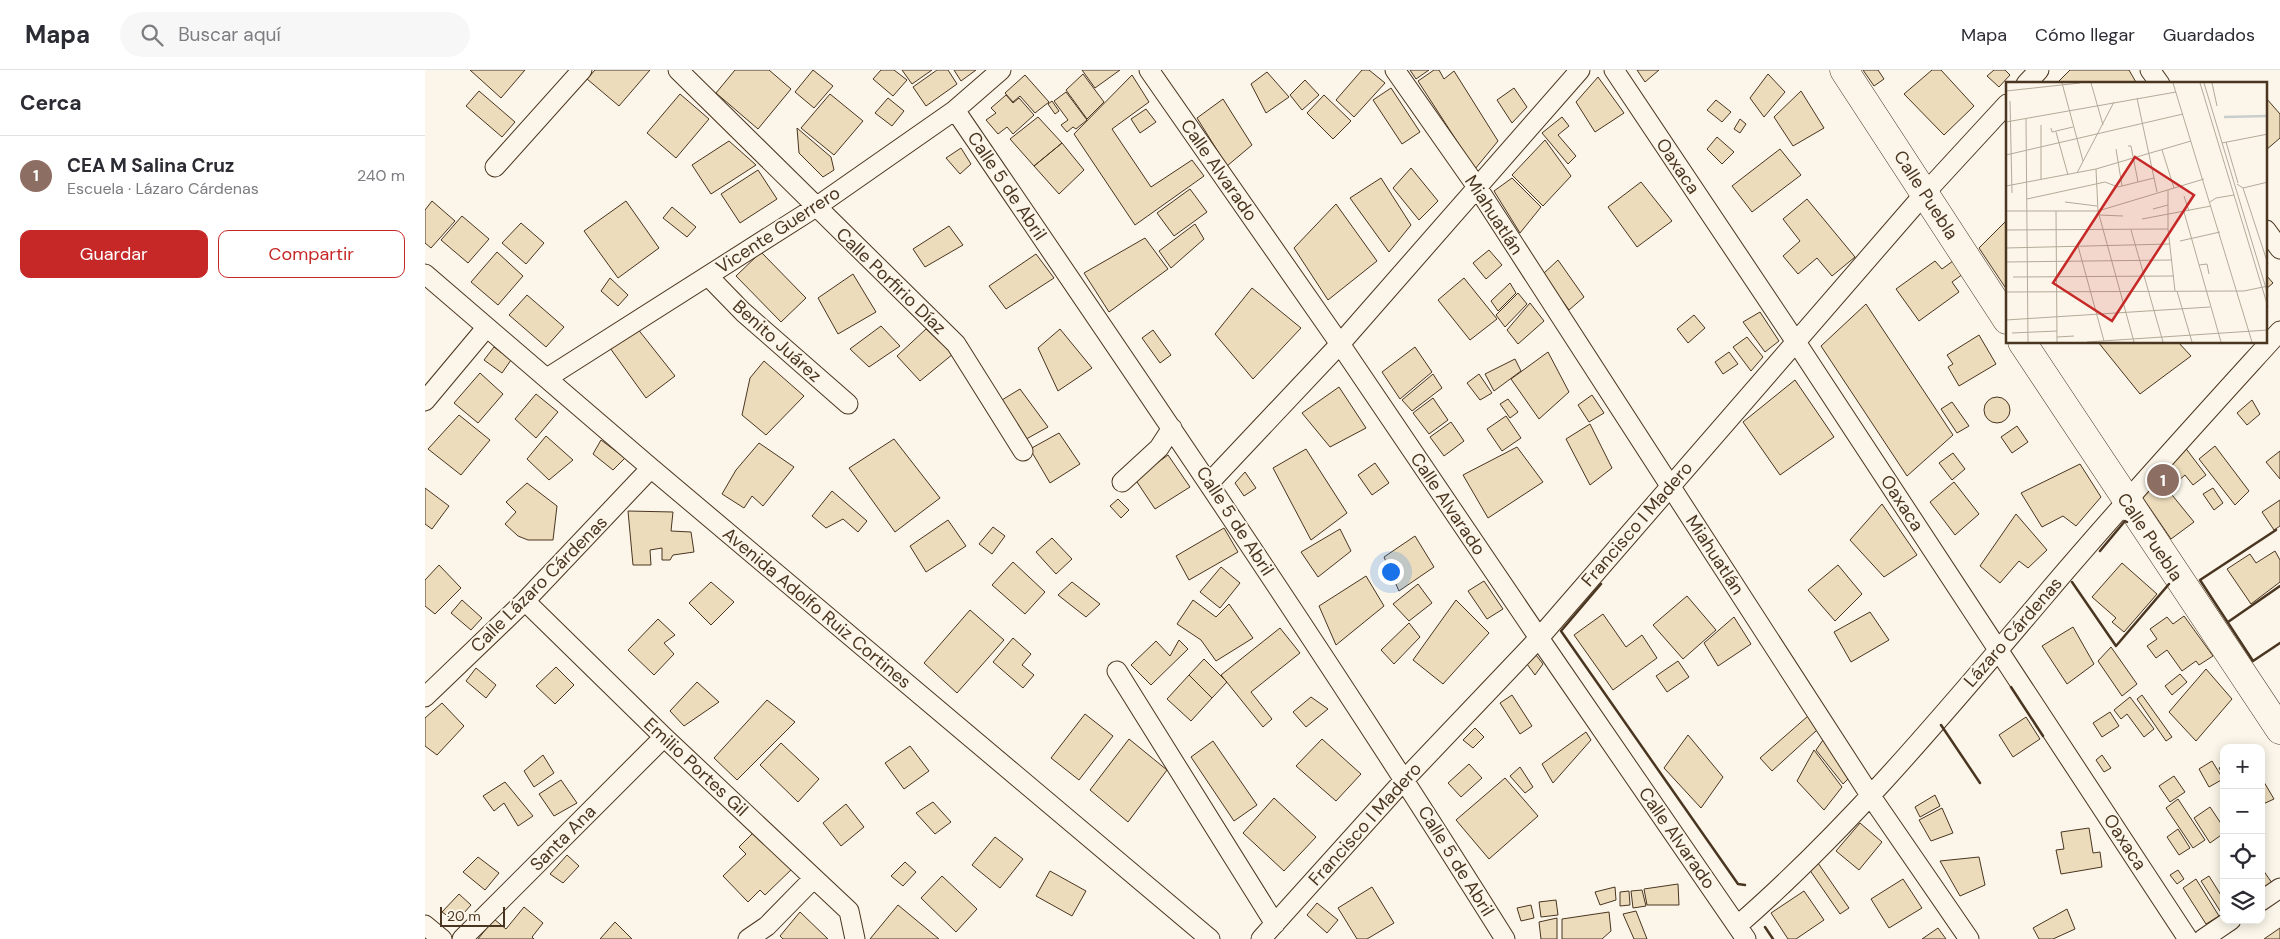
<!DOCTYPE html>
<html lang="es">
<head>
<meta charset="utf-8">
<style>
	body { margin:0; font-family:"DM Sans",sans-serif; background:#f7f7f7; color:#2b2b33 }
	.controls { position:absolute; right:15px; bottom:15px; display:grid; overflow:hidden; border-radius:10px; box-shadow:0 2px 12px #0003 }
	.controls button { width:45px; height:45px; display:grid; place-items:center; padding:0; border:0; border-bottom:1px solid #e1e1e2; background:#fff; color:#2b2b33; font:25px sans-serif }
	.scale { position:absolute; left:15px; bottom:12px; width:65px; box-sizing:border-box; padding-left:5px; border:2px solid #4a3520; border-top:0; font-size:14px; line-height:18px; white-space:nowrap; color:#4a3520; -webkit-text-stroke:4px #fbf6e9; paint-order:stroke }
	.you { position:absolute; left:965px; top:501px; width:18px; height:18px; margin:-12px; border:4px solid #fff; border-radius:50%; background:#1a73e8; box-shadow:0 0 0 8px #1a73e833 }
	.badge { display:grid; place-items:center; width:32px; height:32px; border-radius:50%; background:#c62828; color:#fff; font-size:16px; font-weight:700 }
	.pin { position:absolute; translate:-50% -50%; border:2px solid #fff; box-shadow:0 1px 5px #0006 }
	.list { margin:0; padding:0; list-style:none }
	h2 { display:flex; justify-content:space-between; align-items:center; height:65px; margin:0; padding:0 20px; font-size:21px }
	h2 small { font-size:16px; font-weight:400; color:#7c7c81 }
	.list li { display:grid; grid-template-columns:32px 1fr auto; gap:15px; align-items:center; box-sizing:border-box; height:80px; padding:0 20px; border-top:1px solid #e1e1e2 }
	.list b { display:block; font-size:19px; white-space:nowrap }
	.list p { margin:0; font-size:16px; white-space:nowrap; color:#7c7c81 }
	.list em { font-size:16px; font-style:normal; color:#7c7c81 }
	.actions { display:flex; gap:10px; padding:15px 20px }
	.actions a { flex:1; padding:11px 0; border:1px solid #c62828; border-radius:10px; text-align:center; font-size:18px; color:#c62828 }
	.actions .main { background:#c62828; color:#fff }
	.icon { flex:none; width:28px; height:28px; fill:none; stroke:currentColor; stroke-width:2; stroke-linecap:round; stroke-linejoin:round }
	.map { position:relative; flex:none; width:1855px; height:869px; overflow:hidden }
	header { display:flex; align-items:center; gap:30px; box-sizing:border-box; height:70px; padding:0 25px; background:#fff; border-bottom:1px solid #e1e1e2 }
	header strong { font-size:24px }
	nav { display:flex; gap:28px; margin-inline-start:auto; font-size:18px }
	.search { width:350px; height:45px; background:#f7f7f7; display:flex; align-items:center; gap:12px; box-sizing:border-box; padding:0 18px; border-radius:28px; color:#7c7c81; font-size:19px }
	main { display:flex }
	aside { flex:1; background:#fff }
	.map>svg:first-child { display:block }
	.building { fill:#ecdcbc; stroke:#4a3520 }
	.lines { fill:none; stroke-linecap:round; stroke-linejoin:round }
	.street-casing { stroke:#4a3520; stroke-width:21 }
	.secondary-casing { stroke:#4a3520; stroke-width:29 }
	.street { stroke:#fbf6e9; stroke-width:19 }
	.secondary { stroke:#fbf6e9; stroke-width:28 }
	.wall { stroke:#4a3520; stroke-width:2.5 }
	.labels { text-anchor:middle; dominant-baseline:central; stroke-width:4; stroke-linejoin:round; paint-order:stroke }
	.street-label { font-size:18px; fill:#4a3520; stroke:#fbf6e9 }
	.inset-river { fill:none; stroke:#c9cecd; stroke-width:2.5 }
	.inset-road { fill:none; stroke:#b4a999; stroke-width:1 }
	.view { fill:#c62828; fill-opacity:0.15; stroke:#c62828; stroke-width:2.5 }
	.inset-edge { fill:none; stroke:#4a3520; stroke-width:2.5 }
</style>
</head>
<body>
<header>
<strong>Mapa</strong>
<div class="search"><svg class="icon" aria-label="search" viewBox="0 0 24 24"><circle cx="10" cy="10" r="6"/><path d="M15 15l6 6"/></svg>Buscar aquí</div>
<nav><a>Mapa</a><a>Cómo llegar</a><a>Guardados</a></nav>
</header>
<main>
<aside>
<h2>Cerca<small></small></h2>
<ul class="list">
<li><span class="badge" style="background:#8d6e63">1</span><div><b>CEA M Salina Cruz</b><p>Escuela · Lázaro Cárdenas</p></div><em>240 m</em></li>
</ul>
<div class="actions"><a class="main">Guardar</a><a>Compartir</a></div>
</aside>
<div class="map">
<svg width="1855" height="869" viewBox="0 0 1855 869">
	<rect width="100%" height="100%" fill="#fbf6e9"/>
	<!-- building -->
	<path class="building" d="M45 0H100L76 28Z
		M170 0H225L194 36 162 9Z
		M310 0H344L366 19 333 59 291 23Z
		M388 0 408 16 389 38 370 22Z
		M456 0H469L482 10 468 26 448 9Z
		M477 0H507L487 14Z
		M512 0H523L532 14 501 36 488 17Z
		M529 0H551L536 11Z
		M657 0H695L670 18Z
		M937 0H944L960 13 929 47 911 30Z
		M985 0H1004L991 9Z
		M1009 0H1014L1019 9 1029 1 1073 71 1050 99 993 11Z
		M1212 0H1234L1220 12Z
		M1438 0H1453L1459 9 1449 16Z
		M1507 0H1516L1549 36 1519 65 1479 24Z
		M1569 0H1580L1585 5 1574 17 1562 6Z
		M1645 0H1704L1712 14H1631Z
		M842 2 864 27 841 43 826 14Z
		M658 4 679 32 662 49 641 20Z
		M1343 4 1360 22 1339 47 1325 28Z
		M600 5 624 32 610 43 595 26 588 32 580 23Z
		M707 5 724 32 687 59 726 117 767 90 779 106 710 155 649 64Z
		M1173 7 1199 43 1170 62 1151 32Z
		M880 10 894 25 877 40 865 25Z
		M966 18 995 62 977 74 948 30Z
		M1089 18 1102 37 1087 53 1072 30Z
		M54 21 90 52 77 67 41 36Z
		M1376 21 1399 58 1368 76 1349 47Z
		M641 22 662 50 651 59 648 57 642 62 636 55 643 50 629 31Z
		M255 24 284 49 251 88 222 63Z
		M405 24 438 51 409 85 376 58Z
		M581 25 588 33 594 28 609 45 588 64 582 57 573 64 561 50 571 43 566 38Z
		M899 25 926 51 908 69 882 43Z
		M463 28 479 41 467 56 450 43Z
		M1841 28 1855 44V68L1841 80Z
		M798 29 827 75 802 96 772 48Z
		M1291 30 1306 42 1297 52 1282 40Z
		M627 31 634 41 630 44 623 34Z
		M721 39 731 52 715 63 706 49Z
		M613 47 637 73 609 96 585 69Z
		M1137 47 1144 56 1133 65 1151 86 1143 94 1117 63Z
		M1315 49 1321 54 1315 63 1309 59Z
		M372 58 406 87 409 100 398 107 374 83Z
		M1292 67 1309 82 1297 94 1282 79Z
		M1120 70 1146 106 1118 136 1087 105Z
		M304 71 331 95 286 124 267 95Z
		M637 73 659 100 634 124 609 96Z
		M536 78 546 94 535 104 521 88Z
		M1355 79 1376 105 1327 142 1307 116Z
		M986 98 1013 131 994 150 968 118Z
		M333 100 352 129 315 153 296 124Z
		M956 108 986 155 964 182 925 128Z
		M1087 108 1116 137 1095 163 1069 121Z
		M1216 112 1247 151 1212 177 1183 137Z
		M765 119 782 142 749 166 732 143Z
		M1382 129 1430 187 1407 206 1392 188 1373 204 1358 186 1375 171 1358 149Z
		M7 131 30 151 6 178 0 173V140Z
		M201 131 234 178 193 208 159 161Z
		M911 134 952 191 903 230 869 178Z
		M247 137 271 157 262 167 238 148Z
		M37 146 64 169 43 193 16 170Z
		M1582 150V220L1554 178Z
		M96 153 119 173 101 194 77 173Z
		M770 154 779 169 746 198 734 181Z
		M524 156 538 175 500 197 488 179Z
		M720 168 743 199 684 242 659 203Z
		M1064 180 1077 195 1061 209 1048 193Z
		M72 182 98 206 73 235 46 212Z
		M336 182 381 228 356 252 311 206Z
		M611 184 629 208 581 239 564 216Z
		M1133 190 1159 227 1144 240 1118 204Z
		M1510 191 1517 199 1528 191 1538 204 1527 212 1534 222 1494 251 1471 219Z
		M428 204 451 242 413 264 393 228Z
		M1841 205 1848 213 1841 219Z
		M185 208 203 225 193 236 176 221Z
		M1039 208 1072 249 1045 270 1013 230Z
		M1085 213 1091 223 1073 241 1066 231Z
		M827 218 876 258 828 309 790 264Z
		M1093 223 1102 234 1080 257 1071 245Z
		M102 225 139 257 121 277 84 245Z
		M1105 233 1119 251 1093 274 1082 260Z
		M1441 234 1528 365 1482 406 1396 276Z
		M1335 242 1354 271 1340 282 1318 252Z
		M1269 245 1280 258 1263 273 1252 259Z
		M456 256 475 276 444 297 425 279Z
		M212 258 250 306 221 328 185 278Z
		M501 259 528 284 495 311 472 286Z
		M635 259 667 298 633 321 613 278Z
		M728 260 746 285 735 293 717 268Z
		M1554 265 1571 294 1534 316 1523 297 1528 294 1522 285Z
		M1322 267 1338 287 1326 301 1308 277Z
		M1673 272H1753L1766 286 1715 324Z
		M69 277 86 290 77 303 59 290Z
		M990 277 1007 302 975 329 957 302Z
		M1123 282 1144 322 1114 349 1086 309Z
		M1304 282 1313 294 1298 304 1290 292Z
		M1090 289 1096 301 1069 321 1060 304Z
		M339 291 379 326 341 365 317 345 325 308Z
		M55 303 78 324 53 353 29 333Z
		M1008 304 1017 318 987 341 977 330Z
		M1054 304 1067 323 1055 330 1042 313Z
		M1370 310 1409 367 1355 405 1318 352Z
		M914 317 941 358 905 377 877 343Z
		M595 319 623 357 594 373 572 333Z
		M111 324 133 342 111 368 90 349Z
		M1167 325 1179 343 1164 352 1153 335Z
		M1559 340a13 13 0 1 1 26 0a13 13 0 1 1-26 0Z
		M1008 328 1023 350 1004 364 988 343Z
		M1083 329 1093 342 1085 348 1075 334Z
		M1827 330 1835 344 1822 355 1812 343Z
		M1527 332 1544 356 1532 363 1516 339Z
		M34 345 65 370 36 405 3 379Z
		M1081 346 1096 368 1077 381 1062 359Z
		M1026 352 1039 371 1019 386 1005 367Z
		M1165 354 1187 398 1165 415 1141 369Z
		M1592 356 1603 372 1587 383 1576 367Z
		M634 363 655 394 625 413 605 379Z
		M121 366 148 390 124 410 102 389Z
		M469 369 515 428 470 462 424 398Z
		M176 370 200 388 188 400 168 384Z
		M334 373 369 397 338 436 327 426 319 438 297 424 311 400Z
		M1759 376 1781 405 1768 415 1760 405 1746 417 1736 405Z
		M1790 376 1824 421 1810 435 1774 389Z
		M1092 377 1118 412 1063 448 1038 405Z
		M881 379 922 443 886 470 848 398Z
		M1855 381V409L1841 392Z
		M1528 383 1540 399 1527 410 1514 393Z
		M743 385 765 417 730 439 710 409Z
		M950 393 964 413 947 425 933 405Z
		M1655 394 1676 427 1651 456 1638 446 1617 457 1596 423Z
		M820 402 831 418 819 426 810 413Z
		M1730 404 1769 452 1746 469 1716 425Z
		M1529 412 1554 444 1530 465 1505 432Z
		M102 413 132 436 128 470H103L93 466 80 454 91 442 81 432Z
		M0 418 24 436 7 459 0 454Z
		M1788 418 1798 433 1789 440 1778 424Z
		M407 421 442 451 433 462 418 449 401 458 387 446Z
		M693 429 704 440 696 448 685 436Z
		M1855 430V456L1849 460 1837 442Z
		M1457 434 1492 485 1459 507 1425 470Z
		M203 441 248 442 246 461 266 462 269 482 248 485 245 490H237V478L225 480 226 495H208Z
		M1591 444 1622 480 1603 498 1594 491 1575 513 1555 496Z
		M523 450 541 476 501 502 485 476Z
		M568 457 580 466 567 484 554 474Z
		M799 458 813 482 764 510 751 486Z
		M915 459 926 481 893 507 876 482Z
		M990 466 1009 497 974 521 959 487Z
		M627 468 647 489 631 504 611 482Z
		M1850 481 1855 490V512L1826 534 1802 499 1825 484 1831 493Z
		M588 492 620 522 600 544 567 515Z
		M1697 493 1732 524 1699 562 1687 552 1691 548 1667 527Z
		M14 495 36 518 10 544 0 536V510Z
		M1413 495 1437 524 1410 551 1383 520Z
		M796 497 815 513 795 538 775 522Z
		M941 506 959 536 911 575 894 536Z
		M1059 511 1078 539 1062 549 1043 521Z
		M286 512 309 532 286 555 264 533Z
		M647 512 675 534 661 547 633 525Z
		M993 514 1007 533 984 551 968 534Z
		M1262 526 1291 560 1258 589 1228 555Z
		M37 530 57 548 46 560 26 543Z
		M768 530 791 547 804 534 828 568 791 591 776 570 752 554Z
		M1031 530 1064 563 1018 614 988 590Z
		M545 540 579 570 532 623 499 593Z
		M1445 542 1464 570 1426 592 1409 562Z
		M1178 544 1201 577 1217 565 1232 588 1188 620 1149 565Z
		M1759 546 1788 586 1774 595 1771 591 1757 601 1742 580 1731 588 1722 576 1732 569 1725 559 1742 547 1748 554Z
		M1309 547 1326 574 1293 596 1279 573Z
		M233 549 250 565 239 573 249 584 229 605 203 580Z
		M984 553 995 567 969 594 956 580Z
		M1648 557 1669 594 1642 614 1617 576Z
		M855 558 875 583 826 622 847 649 838 657 796 605Z
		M588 568 606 584 597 595 609 605 598 618 568 592Z
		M754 570 763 579 726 615 706 595 731 571 745 586Z
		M1686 577 1712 614 1697 626 1673 591Z
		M1111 585 1118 594 1110 605 1102 594Z
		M779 589 802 612 787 628 764 605Z
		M1253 591 1264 607 1242 622 1231 606Z
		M131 597 149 615 130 634 111 616Z
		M51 598 71 615 61 628 41 611Z
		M1781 599 1807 629 1771 671 1744 642Z
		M1755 604 1762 612 1747 625 1740 616Z
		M764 605 787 628 766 651 742 629Z
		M272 612 294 632 259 656 245 641Z
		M1087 625 1107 656 1095 664 1075 633Z
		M1717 625 1747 667 1741 671 1712 629Z
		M886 627 903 639 881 657 868 642Z
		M1705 627 1729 659 1719 667 1702 644 1696 649 1689 640Z
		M342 630 370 652 312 710 289 688Z
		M17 633 39 656 12 685 0 676V648Z
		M1685 642 1694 656 1677 667 1668 653Z
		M660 644 688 666 654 710 626 688Z
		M1383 646 1392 660 1347 701 1335 688Z
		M1601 647 1615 669 1588 687 1574 665Z
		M1050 658 1059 667 1048 678 1038 670Z
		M1161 662 1166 670 1128 713 1117 694Z
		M1263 665 1298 707 1276 738 1239 698Z
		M704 669 742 700 703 752 665 720Z
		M897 669 936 704 911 731 871 696Z
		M1398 670 1424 708 1418 714 1391 680Z
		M788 671 832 735 809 751 766 687Z
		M356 673 394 709 373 732 335 695Z
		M485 676 504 701 479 719 460 693Z
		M1389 680 1417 717 1399 740 1372 711Z
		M118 685 129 703 109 717 99 701Z
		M1677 685 1686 698 1679 702 1671 690Z
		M1787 691 1798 709 1784 717 1774 699Z
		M1044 694 1057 708 1036 727 1023 713Z
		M1799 696V707L1794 698Z
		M1095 697 1108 717 1100 723 1085 706Z
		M1749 706 1760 722 1745 732 1734 716Z
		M1836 707 1849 729 1836 735Z
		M1080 708 1113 746 1064 789 1031 750Z
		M136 710 152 733 129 746 114 724Z
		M80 712 108 746 93 756 79 733 69 741 58 726Z
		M1510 725 1515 736 1495 747 1490 737Z
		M849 728 891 767 859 801 818 763Z
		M1753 729 1780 770 1768 778 1741 738Z
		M508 732 526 752 510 764 491 743Z
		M421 734 439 757 416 776 398 753Z
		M1785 737 1799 758V763L1785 773 1769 748Z
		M1517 738 1528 763 1506 771 1494 750Z
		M1435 753 1457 772 1434 800 1411 781Z
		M1664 758 1668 783 1675 782 1677 797 1636 804 1631 780 1639 779 1636 762Z
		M332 759 369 797 340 825 335 820 323 832 298 806 321 784 314 777Z
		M1753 759 1765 778 1754 785 1742 767Z
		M570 767 598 789 575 818 547 795Z
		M142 785 154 796 138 813 125 804Z
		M53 787 74 803 60 820 38 802Z
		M1554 787 1560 815 1535 826 1515 791Z
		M480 792 491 802 478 816 466 806Z
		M1393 793 1424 838 1415 844 1384 799Z
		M1836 797 1847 813 1836 820Z
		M1753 800 1759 809 1752 814 1745 805Z
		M625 801 661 821 647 846 611 826Z
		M517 806 552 839 531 862 496 828Z
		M1784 806 1799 830 1797 844 1776 811Z
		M1478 809 1497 838 1464 858 1446 829Z
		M1771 809 1794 846 1781 854 1758 818Z
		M1253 814 1254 835H1222L1219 819Z
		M947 817 969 853 942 869H932L913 838Z
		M1190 817 1191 830 1175 835 1170 822Z
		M1217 820 1221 836 1208 838 1206 821Z
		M1204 821 1205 835 1195 836V822Z
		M1379 821 1399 850 1371 869H1363L1346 843Z
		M34 824 46 835 31 852 17 842Z
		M1131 830 1133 845 1116 847 1114 832Z
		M892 833 913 850 902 863 882 845Z
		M473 835 514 869H445Z
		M1106 835 1109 848 1096 851 1092 838Z
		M99 837 118 853 107 867 109 869H53L69 849 81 859Z
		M1642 839 1650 859 1628 869H1614L1608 858Z
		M1211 841 1222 869H1209L1198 844Z
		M375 842 403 869H358L355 866Z
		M1184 842 1186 861 1177 869H1137V849Z
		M1132 848V869H1116L1114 852Z
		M190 852 207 869H175Z
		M1513 858 1521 869H1497Z
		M1855 858V869H1839Z"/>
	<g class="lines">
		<defs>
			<path id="street" d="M253 0 531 274 598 381
				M724 0 915 274 1114 568 1321 869
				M970 0 1052 117 1445 725 1544 869
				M1189 0 1371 272 1763 869
				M1725 0 1735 14
				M1601 14 1614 0
				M530 40C717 314 904 588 1080 869
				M70 97 157 0
				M1841 160 1855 179
				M0 204 226 398 785 869
				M283 206 318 242 423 334
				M122 308 391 137 530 40 576 0
				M0 331 61 258
				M697 412 734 378 747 358
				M784 413 915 274 1155 0
				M100 531 239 667 424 841 430 869
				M692 601 850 854
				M0 627 100 531 226 398
				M1836 831 1855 818
				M0 855 17 869
				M1312 856C1425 758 1524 638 1621 524 1697 434 1776 348 1855 261
				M37 869 239 667
				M323 869 342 856 389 808
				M836 869 980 709 1114 568 1500 123 1582 34
				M1778 869 1806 850"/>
			<path id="secondary" d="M1419 0 1582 250
				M1597 272 1855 660"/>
		</defs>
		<!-- street casing -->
		<use href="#street" class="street-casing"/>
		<!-- secondary casing -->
		<use href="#secondary" class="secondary-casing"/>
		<!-- street -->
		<use href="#street" class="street"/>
		<!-- secondary -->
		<use href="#secondary" class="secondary"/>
		<!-- wall -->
		<path class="wall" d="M1851 460 1775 510 1828 591 1855 573
			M1675 481 1700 451 1702 452
			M1647 512 1691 576 1744 514
			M1176 514 1136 561 1313 814 1320 815
			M1803 552 1855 516
			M1586 617 1618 666
			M1516 655 1555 713
			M1340 857 1348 869"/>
	</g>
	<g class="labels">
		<!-- street labels -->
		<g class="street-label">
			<text transform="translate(1253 96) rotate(56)">Oaxaca</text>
			<text transform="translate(794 100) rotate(55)">Calle Alvarado</text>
			<text transform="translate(582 116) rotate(56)">Calle 5 de Abril</text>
			<text transform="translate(1501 125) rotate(57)">Calle Puebla</text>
			<text transform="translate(1069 145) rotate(57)">Miahuatlán</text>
			<text transform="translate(353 160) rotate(-33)">Vicente Guerrero</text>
			<text transform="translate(466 211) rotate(44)">Calle Porfirio Díaz</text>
			<text transform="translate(352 271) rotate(42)">Benito Juárez</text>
			<text transform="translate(1477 433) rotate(57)">Oaxaca</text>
			<text transform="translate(1023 434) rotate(56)">Calle Alvarado</text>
			<text transform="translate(810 451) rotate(57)">Calle 5 de Abril</text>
			<text transform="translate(1212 454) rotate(-49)">Francisco I Madero</text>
			<text transform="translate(1725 467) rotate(56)">Calle Puebla</text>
			<text transform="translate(1290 485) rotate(57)">Miahuatlán</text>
			<text transform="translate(114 514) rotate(-45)">Calle Lázaro Cárdenas</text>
			<text transform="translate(392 538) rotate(40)">Avenida Adolfo Ruiz Cortines</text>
			<text transform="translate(1588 562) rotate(-49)">Lázaro Cárdenas</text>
			<text transform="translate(271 697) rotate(43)">Emilio Portes Gil</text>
			<text transform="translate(940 754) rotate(-48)">Francisco I Madero</text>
			<text transform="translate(138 768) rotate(-45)">Santa Ana</text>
			<text transform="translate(1252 768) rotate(55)">Calle Alvarado</text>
			<text transform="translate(1700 772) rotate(57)">Oaxaca</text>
			<text transform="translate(1031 791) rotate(58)">Calle 5 de Abril</text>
		</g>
	</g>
	<!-- overview -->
	<g transform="translate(1581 12)">
		<rect width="261" height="261" fill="#fbf6e9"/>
		<path class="inset-river" d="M218 35 262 34"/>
		<path class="inset-road" d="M56 1 77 79M85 1 97 43M167 1 246 260M194 1 262 225M198 1 262 213M206 1 211 24M0 9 74 1M131 16 151 110M4 19 6 111M20 36 22 260M0 40 170 10M35 43V98M45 46 46 50 67 45M50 50 62 93M220 60 232 101M216 61 262 52M122 64H125L132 100M110 67 116 104M156 68 168 106M0 73 177 32M90 87 92 129 128 260M71 91 108 20M231 102 237 106 262 100M0 104 90 87 185 59M237 106 262 182M162 108V147L169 209M178 114 183 129M21 117 99 100 112 105 148 96M59 120 91 124M204 120 210 116 228 113M147 127 162 123M0 129H92L198 97M50 129 51 260M178 130 215 260M93 133 117 134M136 137 205 124M0 148 162 147M125 148 157 260M174 159 214 150M72 164 98 259M0 166 164 162M0 180 166 178M193 183 201 182 203 192M7 195 168 194M171 209 186 260M0 210 238 209 262 204M0 238 204 225M6 251 51 249M51 255 68 254M81 260 262 248"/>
		<path class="view" d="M129 75 188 113 106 239 47 201Z"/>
		<rect width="261" height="261" class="inset-edge"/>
	</g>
</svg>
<div class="controls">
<button>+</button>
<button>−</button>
<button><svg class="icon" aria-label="locate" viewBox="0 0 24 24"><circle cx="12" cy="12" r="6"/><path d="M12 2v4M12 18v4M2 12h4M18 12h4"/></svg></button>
<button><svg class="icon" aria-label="layers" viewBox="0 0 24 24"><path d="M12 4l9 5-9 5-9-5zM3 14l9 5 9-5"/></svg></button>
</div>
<div class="scale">20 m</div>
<div class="you"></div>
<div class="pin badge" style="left:1738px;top:410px;background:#8d6e63">1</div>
</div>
</main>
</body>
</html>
